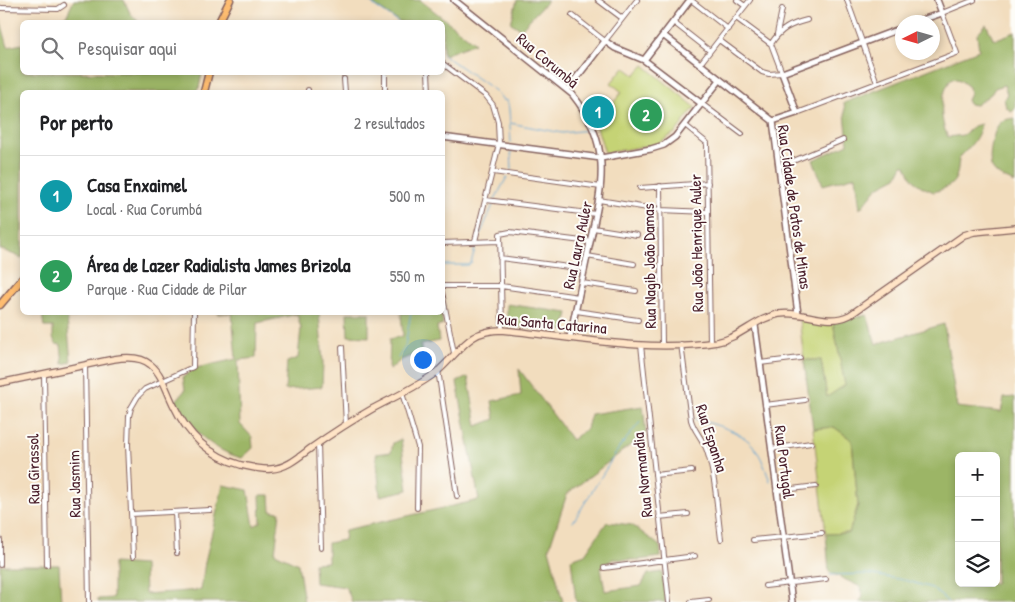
<!DOCTYPE html>
<html lang="pt">
<head>
<meta charset="utf-8">
<style>
	body { margin:0; font-family:"Patrick Hand",sans-serif; background:#f2f2f2; color:#202124 }
	.controls { position:absolute; right:15px; bottom:15px; display:grid; overflow:hidden; border-radius:8px; box-shadow:0 2px 8px #0003 }
	.controls button { width:45px; height:45px; display:grid; place-items:center; padding:0; border:0; border-bottom:1px solid #e0e0e0; background:#fff; color:#202124; font:25px sans-serif }
	.compass { position:absolute; left:895px; top:15px; width:45px; height:45px; border-radius:50%; background:#fff; box-shadow:0 2px 8px #0003; rotate:265deg }
	.you { position:absolute; left:422px; top:359px; width:18px; height:18px; margin:-12px; border:4px solid #fff; border-radius:50%; background:#1a73e8; box-shadow:0 0 0 8px #1a73e833 }
	.badge { display:grid; place-items:center; width:32px; height:32px; border-radius:50%; background:#1f6fb2; color:#fff; font-size:16px; font-weight:700 }
	.pin { position:absolute; translate:-50% -50%; border:2px solid #fff; box-shadow:0 1px 5px #0006 }
	.list { margin:0; padding:0; list-style:none }
	h2 { display:flex; justify-content:space-between; align-items:center; height:65px; margin:0; padding:0 20px; font-size:21px }
	h2 small { font-size:16px; font-weight:400; color:#757577 }
	.list li { display:grid; grid-template-columns:32px 1fr auto; gap:15px; align-items:center; box-sizing:border-box; height:80px; padding:0 20px; border-top:1px solid #e0e0e0 }
	.list b { display:block; font-size:19px; white-space:nowrap }
	.list p { margin:0; font-size:16px; white-space:nowrap; color:#757577 }
	.list em { font-size:16px; font-style:normal; color:#757577 }
	.icon { flex:none; width:28px; height:28px; fill:none; stroke:currentColor; stroke-width:2; stroke-linecap:round; stroke-linejoin:round }
	.map { position:relative; flex:none; width:1015px; height:602px; overflow:hidden }
	.search { position:absolute; background:#fff; box-shadow:0 2px 8px #0003; left:20px; top:20px; width:425px; height:55px; display:flex; align-items:center; gap:12px; box-sizing:border-box; padding:0 18px; border-radius:8px; color:#757577; font-size:19px }
	.panel { position:absolute; background:#fff; box-shadow:0 2px 8px #0003; left:20px; top:90px; width:425px; height:225px; border-radius:8px }
	.map>svg:first-child { display:block }
	.green { fill:#c5d375; stroke:#887950 }
	.forest { fill:#9cb566; stroke:#736a48; fill-rule:evenodd }
	.lines { fill:none; stroke-linecap:round; stroke-linejoin:round }
	.stream { stroke:#5da3d3; stroke-width:1 }
	.minor-casing { stroke:#85625e; stroke-width:6 }
	.tertiary-casing { stroke:#85625e; stroke-width:8 }
	.secondary-casing { stroke:#85625e; stroke-width:8 }
	.primary-casing { stroke:#85625e; stroke-width:9 }
	.minor { stroke:#fff; stroke-width:4 }
	.tertiary { stroke:#fff; stroke-width:5 }
	.secondary { stroke:#ffe4c6; stroke-width:5.5 }
	.primary { stroke:#febc70; stroke-width:6 }
	.labels { text-anchor:middle; dominant-baseline:central; stroke-width:4; stroke-linejoin:round; paint-order:stroke }
	.street-label { font-size:16px; fill:#4a1f2b; stroke:#fdfcf7 }
</style>
</head>
<body>
<div class="map">
<svg width="1015" height="602" viewBox="0 0 1015 602">
	<rect width="100%" height="100%" fill="#fdfcf7"/>
	<filter id="ink" filterUnits="userSpaceOnUse"><feTurbulence type="fractalNoise" baseFrequency=".02" numOctaves="2"/><feDisplacementMap in="SourceGraphic" scale="10" xChannelSelector="R" yChannelSelector="G"/><feConvolveMatrix kernelMatrix="1 2 1 2 8 2 1 2 1" color-interpolation-filters="sRGB"/></filter>
	<filter id="wash" filterUnits="userSpaceOnUse"><feTurbulence type="fractalNoise" baseFrequency=".0096" numOctaves="4" result="noise"/><feDisplacementMap in="SourceGraphic" scale="20" xChannelSelector="R" yChannelSelector="G"/><feGaussianBlur stdDeviation="1.12" result="paint"/><feColorMatrix in="noise" values="0 0 0 0 0 0 0 0 0 0 0 0 0 0 0 0 0 1.4 0 .05"/><feComposite in="paint" operator="in"/></filter>
	<g filter="url(#wash)">
		<rect width="100%" height="100%" fill="#f2ddbe"/>
		<!-- green -->
		<path class="green" d="M644 65 695 107 676 132 658 144 605 153 596 124 622 92 611 83 624 67 635 75Z
			M799 318 833 322 845 385 827 398 821 360H804Z
			M834 427 852 440 858 505 849 533 826 534 813 429Z"/>
		<!-- forest -->
		<path class="forest" d="M74 0H124L131 15 139 22H30V18L60 19 67 15Z
			M367 0H420L475 43 444 55 443 54 442 22H399Z
			M517 0H548L521 29 511 23Z
			M0 18 8 47 22 44V72L202 73 199 88 195 92H22V258L0 249Z
			M986 24 994 40 1015 32V109L1012 112 1006 107 1004 99 1007 94 1004 85 995 88 991 94 976 105 969 104 967 100 970 94 969 87 960 80 952 78C939 95 939 119 948 137L963 135 974 126 981 124C980 137 967 150 959 158 957 181 956 185 934 192 917 185 912 182 906 165H903L897 177 878 187 860 209 856 176 823 185 813 160 848 144 844 103 979 50 977 34Z
			M1015 118V183C1006 179 997 177 992 168 987 160 993 129 1000 123 1004 119 1010 119 1015 118Z
			M507 304 568 313 564 330 559 331 558 323 535 321 533 329 507 325Z
			M42 313H79V316L67 319 71 362 63 364 61 345 56 344 53 338V327H44Z
			M218 313H319L323 363 322 387 285 390 287 362 298 358 301 328 297 314 257 323 256 358 238 360 240 424 252 437 253 448 242 458C213 451 188 428 176 401L185 390 183 377 196 368 236 359 232 313 218 314Z
			M347 313H369V337L348 336Z
			M401 313H441L443 325 437 326 439 341 421 345V352L401 360 389 370 390 339 403 336Z
			M867 315 876 344 944 324 957 407 1001 412 1004 398 1015 397V602H859L863 597 861 587 829 572 826 534 849 533 858 505 852 440 834 427 813 429 804 360H821L827 397 845 385 833 322ZM959 456H996V583H959Z
			M519 369 572 440 587 428 591 414 643 406 646 433 567 494 549 549 563 602H352L346 587 315 583 314 563 328 562V543L344 540 345 530 479 500 457 382 468 377 477 426 495 419 492 401 521 395Z
			M401 439 408 490 380 496 376 454 391 452 393 443Z
			M223 485 248 490 254 526 261 522 260 495H270L271 511 280 512 275 553 298 564 304 602H98V599L113 598V563L144 565 145 594 201 590 205 562Z
			M607 522 632 525 660 546 661 557 638 560 613 559 601 568 605 591 641 586 648 574 662 572 666 602H576L571 559 585 554Z
			M0 565H59L61 602H0Z"/>
		<g class="lines">
			<!-- stream -->
			<path class="stream" d="M366 0 398 22
				M442 54 497 92 503 100 507 101C510 106 510 133 511 142
				M510 123 562 133 588 130
				M511 149 512 170
				M495 199 507 177
				M479 237 493 205
				M444 265H468L471 263 476 245
				M398 358 405 347 411 312
				M695 419C716 425 745 431 757 451 763 460 766 472 770 481
				M573 522 619 448 641 421
				M830 575 867 574 904 580 932 588 948 602"/>
		</g>
	</g>
	<g filter="url(#ink)">
		<g class="lines">
			<defs>
				<path id="minor" d="M598 0 622 18
					M691 0 728 29
					M737 0 745 6
					M847 0 877 83
					M0 8 58 9 64 5
					M572 15 605 41 637 0
					M673 22 710 51
					M777 34 782 9
					M719 40 762 72 769 74 782 73 771 44 736 18
					M771 44C780 29 791 24 807 20
					M442 63 486 96 493 105 498 122 499 144 475 241
					M700 64 750 0
					M428 72 429 92
					M385 74V92
					M344 79 345 92
					M308 90V92
					M702 104 742 134
					M797 113 957 53 942 13 974 0
					M685 125 707 143 710 343
					M779 167 843 140
					M493 172 601 187
					M660 186 662 345
					M640 188 708 183
					M486 200 596 214
					M599 200 660 210 708 212
					M593 228 637 235
					M442 243 499 241
					M587 256 634 264
					M500 258 584 269
					M582 283 636 291
					M442 286H501L579 297
					M442 292 454 353
					M576 311 638 320
					M502 330 500 234 510 232 590 242
					M681 344 691 420C694 431 703 439 707 451 716 478 717 510 721 539
					M641 345 669 602
					M342 347 346 425
					M760 363 800 358
					M85 365 89 602
					M438 370 457 496
					M44 374 47 565
					M402 393 418 447 417 508
					M765 405 805 400
					M318 443 321 548
					M771 449 811 443
					M655 475 692 471
					M776 491 816 486
					M175 512 177 553
					M131 514 210 510
					M659 517 688 514
					M0 540V565
					M753 540 822 533
					M133 557 128 445 129 416 131 408 138 396 145 389 193 367 194 312
					M604 568 695 556
					M765 586 826 579
					M691 602 709 600"/>
				<path id="tertiary" d="M454 0 572 94C614 146 602 187 589 247 583 277 576 307 570 337
					M916 22 942 13 937 0
					M663 35 773 121 798 314
					M644 60 690 0
					M567 90 605 41 615 48 644 60 702 104
					M773 121 797 113 782 73 902 28
					M442 137 601 158 651 149 664 145 675 137 720 80
					M755 325 792 602"/>
				<path id="secondary" d="M0 383 114 359C126 357 141 356 151 365 162 374 167 392 173 404 187 434 209 456 241 465 251 467 261 470 271 469 287 468 299 457 311 448 331 434 351 421 372 409 394 397 418 387 438 371 461 351 467 330 502 330 572 337 648 353 717 342 740 338 756 318 779 314 804 310 826 327 850 315L964 235 974 232 1015 228"/>
				<path id="primary" d="M219 22 230 0
					M204 92 209 72
					M0 305 22 279"/>
			</defs>
			<!-- minor casing -->
			<use href="#minor" class="minor-casing"/>
			<!-- tertiary casing -->
			<use href="#tertiary" class="tertiary-casing"/>
			<!-- secondary casing -->
			<use href="#secondary" class="secondary-casing"/>
			<!-- primary casing -->
			<use href="#primary" class="primary-casing"/>
			<!-- minor -->
			<use href="#minor" class="minor"/>
			<!-- tertiary -->
			<use href="#tertiary" class="tertiary"/>
			<!-- secondary -->
			<use href="#secondary" class="secondary"/>
			<!-- primary -->
			<use href="#primary" class="primary"/>
		</g>
	</g>
	<g class="labels">
		<!-- street labels -->
		<g class="street-label">
			<text transform="translate(548 60) rotate(40)">Rua Corumbá</text>
			<text transform="translate(795 207) rotate(82)">Rua Cidade de Patos de Minas</text>
			<text transform="translate(696 243) rotate(-91)">Rua João Henrique Auler</text>
			<text transform="translate(577 245) rotate(-78)">Rua Laura Auler</text>
			<text transform="translate(649 266) rotate(-91)">Rua Nagib João Damas</text>
			<text transform="translate(552 323) rotate(5)">Rua Santa Catarina</text>
			<text transform="translate(712 438) rotate(72)">Rua Espanha</text>
			<text transform="translate(785 462) rotate(83)">Rua Portugal</text>
			<text transform="translate(33 469) rotate(-91)">Rua Girassol</text>
			<text transform="translate(642 475) rotate(-96)">Rua Normandia</text>
			<text transform="translate(74 484) rotate(-91)">Rua Jasmim</text>
		</g>
	</g>
</svg>
<div class="controls">
<button>+</button>
<button>−</button>
<button><svg class="icon" aria-label="layers" viewBox="0 0 24 24"><path d="M12 4l9 5-9 5-9-5zM3 14l9 5 9-5"/></svg></button>
</div>
<svg class="compass" viewBox="-18 -18 36 36"><path d="M0-13l5 13h-10z" fill="#e53935"/><path d="M0 13l5-13h-10z" fill="#757577"/></svg>
<div class="you"></div>
<div class="pin badge" style="left:598px;top:112px;background:#0f9aa8">1</div>
<div class="pin badge" style="left:646px;top:115px;background:#2e9e5b">2</div>
<div class="search"><svg class="icon" aria-label="search" viewBox="0 0 24 24"><circle cx="10" cy="10" r="6"/><path d="M15 15l6 6"/></svg>Pesquisar aqui</div>
<section class="panel">
<h2>Por perto<small>2 resultados</small></h2>
<ul class="list">
<li><span class="badge" style="background:#0f9aa8">1</span><div><b>Casa Enxaimel</b><p>Local · Rua Corumbá</p></div><em>500 m</em></li>
<li><span class="badge" style="background:#2e9e5b">2</span><div><b>Área de Lazer Radialista James Brizola</b><p>Parque · Rua Cidade de Pilar</p></div><em>550 m</em></li>
</ul>
</section>
</div>
</body>
</html>
